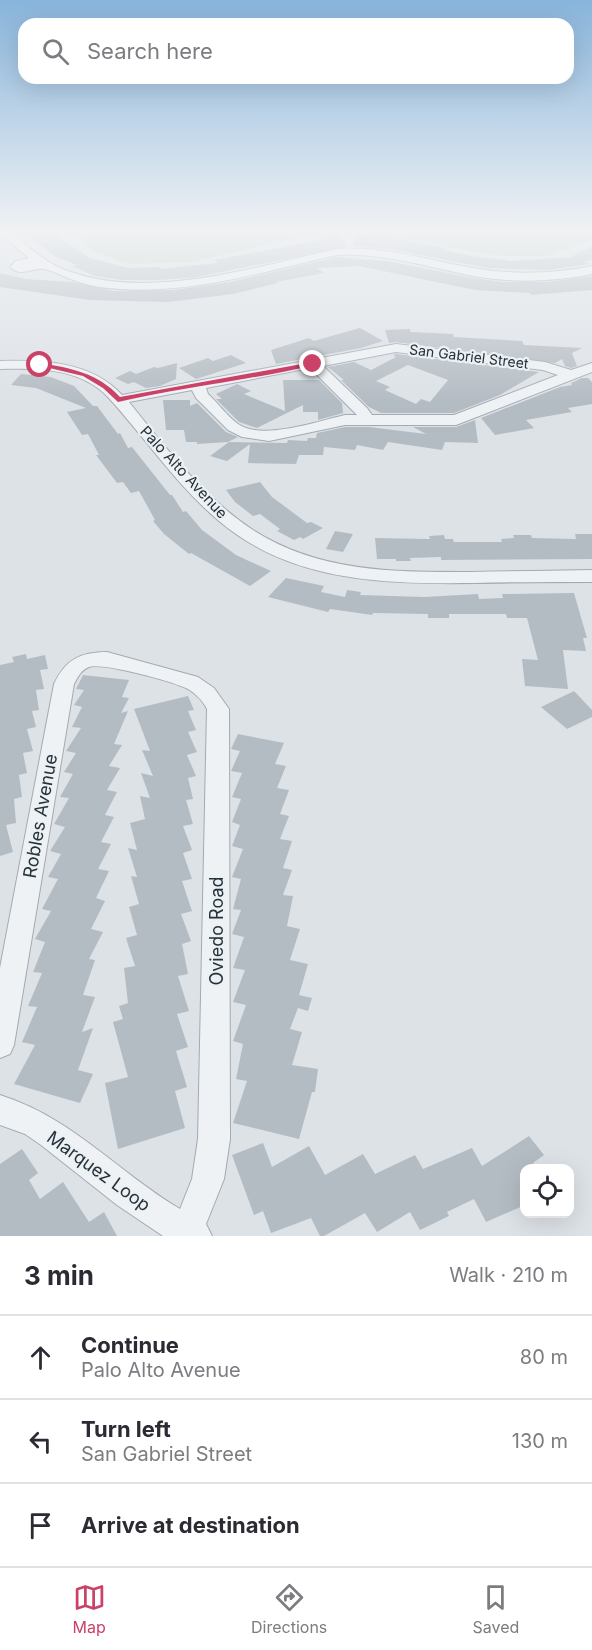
<!DOCTYPE html>
<html lang="en">
<head>
<meta charset="utf-8">
<style>
	body { margin:0; font-family:Inter,sans-serif; background:#f7f7f7; color:#2b2b33 }
	.controls { position:absolute; right:18px; bottom:18px; display:grid; overflow:hidden; border-radius:12px; box-shadow:0 6px 24px #0002 }
	.controls button { width:54px; height:54px; display:grid; place-items:center; padding:0; border:0; border-bottom:2px solid #e1e1e2; background:#fff; color:#2b2b33; font:30px sans-serif }
	.stop { position:absolute; width:18px; height:18px; margin:-14px; border:4px solid #cb4269; border-radius:50%; background:#fff }
	.stop.end { background:#cb4269; border-color:#fff; box-shadow:0 2px 6px #0008 }
	.list { margin:0; padding:0; list-style:none }
	h2 { display:flex; justify-content:space-between; align-items:center; height:78px; margin:0; padding:0 24px; font-size:26px }
	h2 small { font-size:20px; font-weight:400; color:#7c7c81 }
	.list li { display:grid; grid-template-columns:39px 1fr auto; gap:18px; align-items:center; box-sizing:border-box; height:84px; padding:0 24px; border-top:2px solid #e1e1e2 }
	.list b { display:block; font-size:22px; white-space:nowrap }
	.list p { margin:0; font-size:20px; white-space:nowrap; color:#7c7c81 }
	.list em { font-size:20px; font-style:normal; color:#7c7c81 }
	.icon { flex:none; width:33px; height:33px; fill:none; stroke:currentColor; stroke-width:2; stroke-linecap:round; stroke-linejoin:round }
	.map { position:relative; flex:none; width:592px; height:1236px; overflow:hidden }
	.search { position:absolute; background:#fff; box-shadow:0 6px 24px #0002; left:18px; right:18px; top:18px; height:66px; display:flex; align-items:center; gap:15px; box-sizing:border-box; padding:0 21px; border-radius:18px; color:#7c7c81; font-size:22px }
	.sheet { height:330px; background:#fff }
	nav { display:flex; justify-content:space-around; align-items:center; box-sizing:border-box; height:84px; border-top:2px solid #e1e1e2; background:#fff; font-size:16px; color:#7c7c81 }
	nav a { display:grid; justify-items:center; gap:3px }
	nav .on { color:#cb4269 }
	.map>svg:first-child { display:block }
	.green { fill:#c5d0be }
	.building { fill:#b4bcc3; fill-rule:evenodd }
	.lines { fill:none; stroke-linecap:round; stroke-linejoin:round }
	.minor-casing { stroke:#a3aab1; stroke-width:2 }
	.minor { fill:#eff2f5; fill-rule:evenodd }
	.route { fill:#cb4269 }
	.labels { text-anchor:middle; dominant-baseline:central; stroke-width:4.5; stroke-linejoin:round; paint-order:stroke }
	.far-street-label { font-size:14px; fill:#27323d; stroke:#ecf1f4 }
	.street-label { font-size:15px; fill:#27323d; stroke:#ecf1f4 }
	.near-street-label { font-size:18px; fill:#27323d; stroke:#ecf1f4 }
</style>
</head>
<body>
<div class="map">
<svg width="592" height="1236" viewBox="0 0 592 1236">
	<rect width="100%" height="100%" fill="#dde2e7"/>
	<!-- green -->
	<path class="green" d="M76 230H592V240L546 256H500L358 231 311 235 192 262 130 264 92 251Z"/>
	<!-- building -->
	<path class="building" d="M20 230H49L89 258 128 268 161 267 160 269 218 263 214 260 326 239 325 237 340 236 347 247 196 277 159 280H123L95 276 72 266 77 265 54 256Z
		M355 235H374L447 248 445 250 472 256 511 261 571 257 592 246V260L584 262 589 264 547 270 488 268 389 249 352 246Z
		M337 257 388 261 473 278 503 282H548L592 276V290L531 295 530 293 475 290 359 266 317 268 324 273 276 282 278 283 233 294 168 302 90 300 0 287V273L26 279 72 282 114 291 174 290 230 282Z
		M360 328 383 341 361 348 276 364 271 350 309 338 314 341Z
		M410 329V332L453 334 454 337 522 341 524 345 582 348 572 353 577 366 571 368 565 366 562 359 555 363 396 342 389 343 385 330Z
		M396 354 539 372 500 395 454 413H381L369 407 341 380H344L328 367 354 362 371 370 396 357 393 355ZM408 365 448 380 430 402 421 399 416 404 385 390 390 387 376 381Z
		M231 355 246 363 196 379 179 368 208 358 213 361Z
		M177 363 176 379 160 386 146 388 134 382 128 384 115 378 130 371 136 374 154 367 158 368Z
		M21 374 51 377 74 386 93 406H97L118 434 120 433 128 448 132 447 170 495H172L183 512 186 511 202 530 236 555 271 571 250 586 191 553 189 554 164 534 153 521 155 520 139 491 131 493 123 482 117 483 96 455H99L88 434 82 435 67 412 86 408 36 388 11 385Z
		M582 378H588L592 382V404L568 408 572 412 526 420 534 428 495 435 481 418 560 387 572 385 571 383Z
		M283 380H319L342 403 343 413 318 420V412H303V405L257 428 239 422 216 399H222L216 394 237 384 251 391 244 394 285 411Z
		M163 400H190V406L197 403 226 432 238 437 228 442 197 444V442H186L184 430H166Z
		M475 420 478 443 445 442 442 450 388 442 383 450 357 445 355 450 324 447 323 455H299L296 464 248 463 250 444 227 461 210 456 229 442 287 443 288 440 307 441 308 438H316L317 433 345 427H369L426 434 413 427H456Z
		M260 482 272 497 307 523 311 522 323 528 303 539 300 537 294 540 277 531 280 529 260 514 253 516 235 502 226 490Z
		M335 531 353 534 343 552 326 549Z
		M575 534H592V559L441 560V557L410 558 411 561H396V559H377L375 538 430 539 429 536 444 535 445 539H453L454 542H502L501 539 514 538 513 535H531L532 538 576 539Z
		M286 578 324 586 321 592 345 597 347 590 361 592 360 595 424 597 478 594 479 599 503 598 502 594 574 593 587 638H583L586 651 563 650 568 689 525 686 522 659 538 660 527 618H507L506 614H449V618H428V614L373 613 372 615 330 609 328 612 268 597Z
		M26 654 27 659 45 655 48 669 40 670 44 689 36 690 39 710 32 711 36 727 27 729 33 751 23 753 27 773 19 775 22 797 14 799 16 823 6 825 13 852 0 856V665L14 662 12 657Z
		M83 675 129 680 122 697 129 698 121 713 128 711 114 744 122 745 109 766 120 768 107 790 117 792 105 815 114 817 101 842 111 844 98 869 109 871 96 898 105 901 91 929 103 932 89 959 95 960 83 995 95 997 82 1032 93 1028 78 1070 93 1074 80 1103 14 1084 35 1045 22 1042 37 1007 28 1006 42 973 33 972 45 942 35 939 51 911 42 909 58 879 48 877 61 854 50 851 65 827 54 824 69 798 60 797 73 774 64 772 76 753 66 751 81 728 72 727 82 707 74 705 84 690 76 689Z
		M574 691 592 710V717L567 729 541 707Z
		M188 696 194 710 188 711 196 730 188 732 197 752 187 755 196 776 188 778 193 799 186 800 193 824 183 826 192 850 183 853 192 879 182 881 192 911 181 914 191 941 182 944 188 974 178 976 189 1011 177 1014 188 1047 176 1051 187 1087 175 1091 185 1128 118 1149 105 1083 128 1077 113 1022 123 1019 119 1006 128 1003 124 968 135 966 126 938 137 935 129 907 139 904 131 876 137 877 128 848 137 850 130 823 145 819 140 796 150 798 141 773 153 776 142 750 150 751 134 709Z
		M238 734 284 743 275 764 286 766 277 788 289 790 280 814 289 816 280 839 292 841 283 868 292 870 283 895 293 896 287 926 300 929 290 960 308 964 299 995 312 998 308 1011 298 1008 290 1029 302 1032 292 1065 318 1069 315 1092H312L299 1139 233 1123 247 1081 236 1079 243 1044 233 1041 246 1005 233 1002 245 970 233 968 244 937 232 934 241 910 233 909 241 879 232 877 243 849 232 846 240 825 232 822 241 799 232 797 242 773 231 771 240 751 231 749Z
		M529 1136 544 1155 533 1163 538 1168H525V1205L486 1222 474 1199 447 1212 449 1216 420 1230 410 1212 377 1232 365 1213 324 1236H320L311 1218 271 1233 263 1211 254 1215 232 1155 263 1143 272 1167 309 1146 325 1175 363 1154 375 1174 415 1155 423 1169 472 1148 482 1166Z
		M22 1149 38 1173 29 1180 40 1199 63 1182 89 1222 104 1212 117 1236H0V1164Z"/>
	<g class="lines">
		<defs>
			<path id="minor" d="M0 230H9C24 242 38 257 56 266 138 305 254 267 337 249 384 246 427 260 473 268 513 275 552 274 592 266V274C552 282 513 283 473 276 427 267 384 253 337 255 266 271 193 294 119 289 106 288 91 286 79 282 68 279 55 271 44 269 31 267 22 278 10 267L16 261 29 258 0 234Z
				M396 344 545 362 571 370 592 363V372L456 425H345L269 441 242 437 228 430 196 398 192 390 129 402C165 447 204 498 253 530 319 572 393 572 469 572 510 571 551 571 592 570V582C553 582 513 582 474 583 384 584 291 582 219 521 176 485 144 436 107 396 79 368 38 368 0 369V361C43 360 91 361 122 395ZM396 352 543 370 558 375 454 415H372L367 408 323 366ZM310 368 357 415H345C318 421 262 441 238 424 227 416 218 403 208 394L206 388Z
				M107 652 198 677 214 688 229 709 230 1139 224 1179 206 1224 212 1236H163L117 1205 41 1145 25 1134 0 1125V1095C73 1118 116 1171 180 1209L192 1179 198 1139 207 709C203 701 196 694 188 689 175 682 102 662 89 667 81 670 78 677 74 684L14 1045 10 1054 0 1058V968L54 684C65 660 80 652 107 652Z"/>
		</defs>
		<!-- minor casing -->
		<use href="#minor" class="minor-casing"/>
		<!-- minor -->
		<use href="#minor" class="minor"/>
	</g>
	<!-- sky -->
	<linearGradient id="sky" x2="0" y2="1"><stop stop-color="#88b4db"/><stop offset="0.57" stop-color="#f0f2f4"/><stop offset="1" stop-color="#f0f2f4" stop-opacity="0"/></linearGradient>
	<rect width="592" height="403" fill="url(#sky)"/>
	<!-- route -->
	<path class="route" d="M313 362 316 365C250 380 183 387 118 402L103 388 83 376 37 365 40 363C71 368 98 373 120 397Z"/>
	<g class="labels">
		<!-- far-street labels -->
		<g class="far-street-label">
			<text transform="translate(469 356) rotate(7)">San Gabriel Street</text>
		</g>
		<!-- street labels -->
		<g class="street-label">
			<text transform="translate(184 472) rotate(47)">Palo Alto Avenue</text>
		</g>
		<!-- near-street labels -->
		<g class="near-street-label">
			<text transform="translate(40 816) rotate(-80)">Robles Avenue</text>
			<text transform="translate(216 931) rotate(-90)">Oviedo Road</text>
			<text transform="translate(99 1171) rotate(36)">Marquez Loop</text>
		</g>
	</g>
</svg>
<div class="controls">
<button><svg class="icon" aria-label="locate" viewBox="0 0 24 24"><circle cx="12" cy="12" r="6"/><path d="M12 2v4M12 18v4M2 12h4M18 12h4"/></svg></button>
</div>
<div class="stop" style="left:40px;top:365px"></div>
<div class="stop end" style="left:313px;top:364px"></div>
<div class="search"><svg class="icon" aria-label="search" viewBox="0 0 24 24"><circle cx="10" cy="10" r="6"/><path d="M15 15l6 6"/></svg>Search here</div>
</div>
<section class="sheet">
<h2>3 min<small>Walk · 210 m</small></h2>
<ul class="list">
<li><svg class="icon" aria-label="ahead" viewBox="0 0 24 24"><path d="M12 20V5M6 11l6-6 6 6"/></svg><div><b>Continue</b><p>Palo Alto Avenue</p></div><em>80 m</em></li>
<li><svg class="icon" aria-label="left" viewBox="0 0 24 24"><path d="M17 20v-9H6M10 6l-5 5 5 5"/></svg><div><b>Turn left</b><p>San Gabriel Street</p></div><em>130 m</em></li>
<li><svg class="icon" aria-label="arrive" viewBox="0 0 24 24"><path d="M6 21V4h12l-3 4 3 4H6"/></svg><div><b>Arrive at destination</b></div></li>
</ul>
</section>
<nav>
<a class="on"><svg class="icon" aria-label="map" viewBox="0 0 24 24"><path d="M3 6l6-2 6 2 6-2v14l-6 2-6-2-6 2zM9 4v14M15 6v14"/></svg>Map</a>
<a><svg class="icon" aria-label="directions" viewBox="0 0 24 24"><path d="M12 3l9 9-9 9-9-9zM9 14v-3h6M13 9l2 2-2 2"/></svg>Directions</a>
<a><svg class="icon" aria-label="saved" viewBox="0 0 24 24"><path d="M7 4h10v16l-5-4-5 4z"/></svg>Saved</a>
</nav>
</body>
</html>
